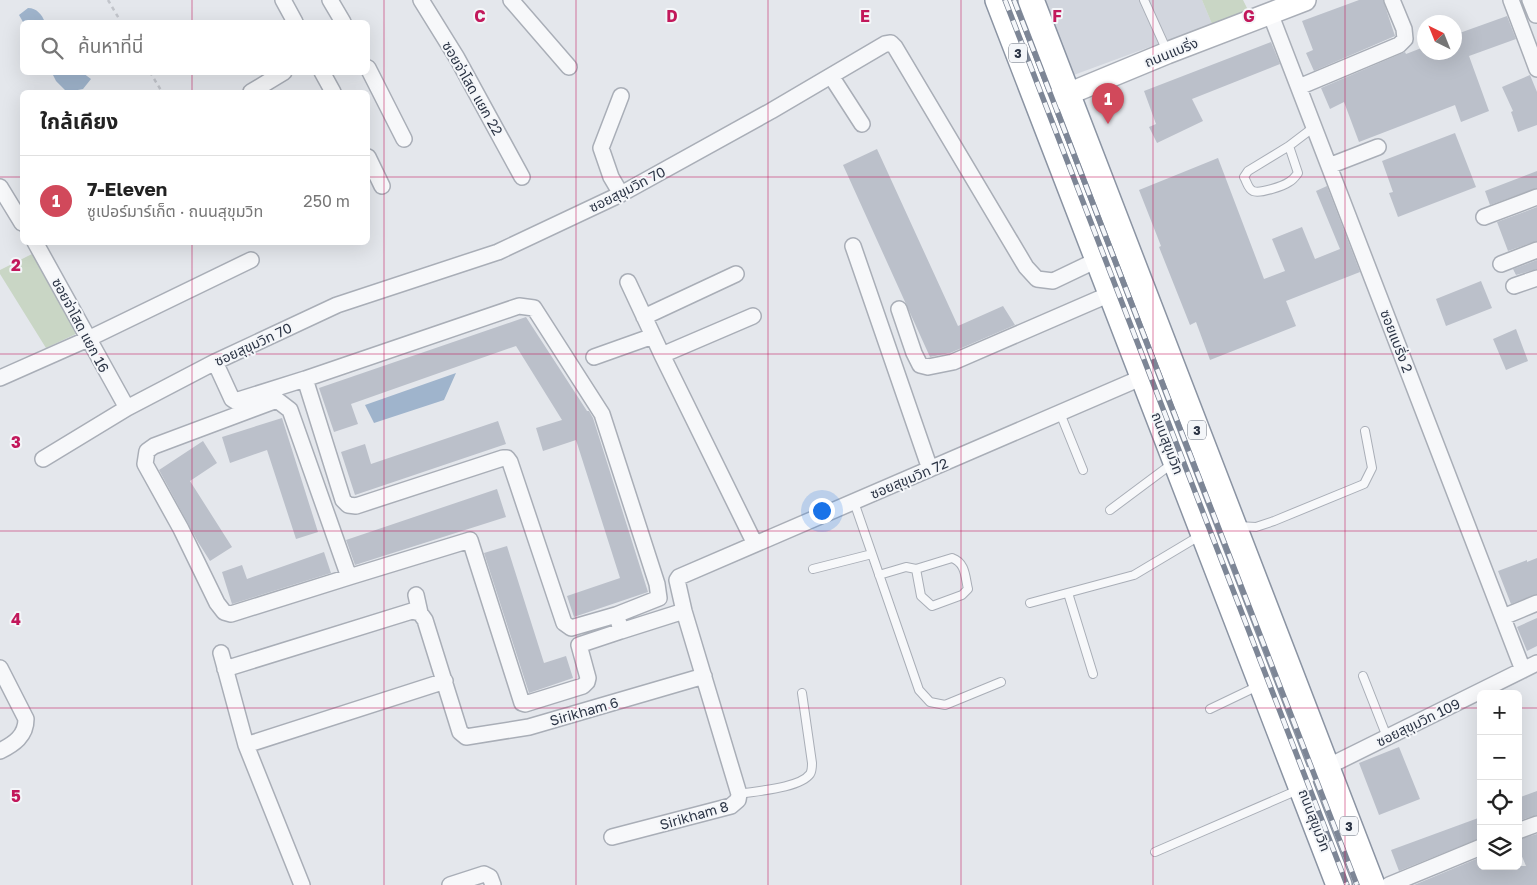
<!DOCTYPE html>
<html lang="th">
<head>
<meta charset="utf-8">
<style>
	body { margin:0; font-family:"Golos Text","Noto Sans Thai",sans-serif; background:#f2f2f2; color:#222 }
	.controls { position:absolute; right:15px; bottom:15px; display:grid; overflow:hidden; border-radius:8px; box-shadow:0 5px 20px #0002 }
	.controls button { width:45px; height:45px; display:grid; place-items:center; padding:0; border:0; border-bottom:1px solid #e0e0e0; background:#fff; color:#222; font:25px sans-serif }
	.compass { position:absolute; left:1417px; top:15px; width:45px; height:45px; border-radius:50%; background:#fff; box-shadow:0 5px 20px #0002; rotate:317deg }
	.you { position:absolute; left:821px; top:510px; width:18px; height:18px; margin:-12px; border:4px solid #fff; border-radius:50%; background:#1a73e8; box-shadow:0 0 0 8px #1a73e833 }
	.badge { display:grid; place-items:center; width:32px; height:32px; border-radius:50%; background:#d1495b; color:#fff; font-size:16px; font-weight:700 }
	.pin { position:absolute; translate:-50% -41px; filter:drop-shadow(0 1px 2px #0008) }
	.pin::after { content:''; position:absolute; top:26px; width:18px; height:15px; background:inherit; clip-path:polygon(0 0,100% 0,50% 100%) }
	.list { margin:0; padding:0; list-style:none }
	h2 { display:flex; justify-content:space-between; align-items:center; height:65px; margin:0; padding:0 20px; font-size:21px }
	h2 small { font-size:16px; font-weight:400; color:#767676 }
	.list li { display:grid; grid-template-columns:32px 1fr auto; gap:15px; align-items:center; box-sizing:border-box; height:90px; padding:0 20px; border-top:1px solid #e0e0e0 }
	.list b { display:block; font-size:19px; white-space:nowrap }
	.list p { margin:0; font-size:16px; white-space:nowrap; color:#767676 }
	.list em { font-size:16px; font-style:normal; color:#767676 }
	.icon { flex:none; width:28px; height:28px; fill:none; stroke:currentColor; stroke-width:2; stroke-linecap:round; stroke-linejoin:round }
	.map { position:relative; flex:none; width:1537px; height:885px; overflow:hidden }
	.search { position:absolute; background:#fff; box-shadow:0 5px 20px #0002; left:20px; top:20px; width:350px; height:55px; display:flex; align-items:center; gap:12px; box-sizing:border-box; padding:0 18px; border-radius:8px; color:#767676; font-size:19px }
	.panel { position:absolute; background:#fff; box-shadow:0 5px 20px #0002; left:20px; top:90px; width:350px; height:155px; border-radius:8px }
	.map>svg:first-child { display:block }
	.built { fill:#d2d6de }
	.green { fill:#c9d6c5 }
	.water { fill:#9fb4cc }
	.building { fill:#bbc0ca }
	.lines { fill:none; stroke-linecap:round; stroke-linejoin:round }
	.service-casing { stroke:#a9aeb7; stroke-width:10 }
	.minor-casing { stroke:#a9aeb7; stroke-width:18 }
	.secondary-casing { stroke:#a9aeb7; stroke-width:24 }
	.trunk-casing { stroke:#8b94a3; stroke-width:28 }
	.path { stroke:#c2c5cb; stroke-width:2.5; stroke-dasharray:4 4; stroke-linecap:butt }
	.service { stroke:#f7f8fa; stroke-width:8 }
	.minor { stroke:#f7f8fa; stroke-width:15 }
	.secondary { stroke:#fff; stroke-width:21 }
	.trunk { stroke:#fff; stroke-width:25 }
	.rail-casing { stroke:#7d8696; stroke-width:5.5 }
	.rail { stroke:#f4f6f9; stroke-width:4; stroke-dasharray:11; stroke-linecap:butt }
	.grid { fill:none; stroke:#c2185b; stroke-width:1; stroke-opacity:0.55 }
	.labels { text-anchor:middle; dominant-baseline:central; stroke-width:4; stroke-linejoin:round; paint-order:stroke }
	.shield { fill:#f4f6f9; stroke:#676e7b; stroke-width:1 }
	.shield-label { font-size:12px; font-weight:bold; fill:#2b3445 }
	.street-label { font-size:14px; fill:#2b3445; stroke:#f4f6f9 }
	.grid-label { font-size:16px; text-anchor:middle; font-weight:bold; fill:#c2185b; stroke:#f4f6f9; stroke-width:4; stroke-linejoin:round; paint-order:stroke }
</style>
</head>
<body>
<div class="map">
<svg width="1537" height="885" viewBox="0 0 1537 885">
	<rect width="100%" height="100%" fill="#e4e7ec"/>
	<!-- built -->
	<path class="built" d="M1041 0H1202L1212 24 1071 76Z"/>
	<!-- green -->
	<path class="green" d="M1202 0H1243L1249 12 1212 24Z
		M34 253 80 332 46 348 0 274V270Z"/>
	<!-- water -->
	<path class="water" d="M28 8C37 8 42 15 45 22H23L19 15Z
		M52 73H83L91 79 83 89 67 92 56 81Z
		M456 373 444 400 374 423 365 405Z"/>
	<!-- building -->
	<path class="building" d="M1359 0H1383L1395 36 1314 71 1306 53 1313 50 1302 21Z
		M1507 16 1516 39 1469 56 1489 111 1461 122 1455 105 1359 142 1344 102 1330 109 1321 88 1405 52 1406 54 1424 47V52H1454V35Z
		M1271 42 1280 64 1192 99 1203 121 1157 143 1149 127 1156 124 1144 91Z
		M1530 75 1537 92V125L1518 132 1511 112 1513 111 1502 87Z
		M1455 133 1476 187 1398 217 1389 193 1393 192 1382 161Z
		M877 149 958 326 1003 306 1015 325 950 353 930 357 843 165Z
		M1218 158 1264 279 1285 271 1272 239 1302 227 1315 259 1340 249 1316 191 1327 186 1360 272 1286 301 1296 326 1210 360 1196 322 1190 325 1159 247 1161 246 1139 190Z
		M1537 171V188L1490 205 1485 191Z
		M1537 207V241L1508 251 1497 222Z
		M1537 260V269L1516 275 1513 269Z
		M1481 281 1492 308 1446 326 1436 299Z
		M526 317 587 411H589L593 418 648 592 574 617 567 596 620 578 576 440 543 451 536 428 562 420 516 346 351 404 358 424 334 432 319 388Z
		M1516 329 1528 361 1506 370 1493 339Z
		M282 418 318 532 296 539 267 450 230 463 222 437Z
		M498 421 506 444 355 495 341 452 365 444 371 464Z
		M203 441 217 463 190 481 232 547 210 561 198 542 159 470Z
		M497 489 506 517 355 565 346 540Z
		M507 546 544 663 566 656 573 678 529 693 484 553Z
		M324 552 331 573 232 604 222 572 242 565 247 579Z
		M1537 558V594L1511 604 1498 571 1527 560V562Z
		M1537 618V646L1527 651 1517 627Z
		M1399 747 1420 799 1379 815 1359 763Z
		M1537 791V815L1518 821V798Z
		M1481 817V838L1399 871 1391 850Z
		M1537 834V885H1414L1481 857V866H1526L1518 847V840Z"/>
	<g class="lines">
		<defs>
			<path id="service" d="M1144 0 1167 51
				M1289 146 1298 173C1295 177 1293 180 1289 182 1283 186 1260 194 1253 191 1248 189 1247 182 1244 177L1248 171 1289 146 1314 127
				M1060 413 1083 470
				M854 502 919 690 930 702 945 705 1001 682
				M1110 510 1173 463
				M1238 526 1256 527 1274 521 1364 484 1372 468 1365 431
				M813 569 872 554
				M879 575 906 567 916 569 952 558C966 563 965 577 968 589L962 595 932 606 921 596 916 569
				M1068 593 1093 674
				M1030 603 1134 575 1201 535
				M1363 676 1387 737
				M1210 709 1258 686
				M739 794C756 791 800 788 810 774 812 771 812 767 812 763L802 693
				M1155 852 1298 790"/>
			<path id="minor" d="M283 0 295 22
				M330 0 343 22
				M421 0 457 58 522 177
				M511 0 569 67
				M1511 0 1537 69
				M1530 0 1536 15H1537
				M1270 13 1523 670
				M368 68 404 139
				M322 72 333 92
				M831 76 862 124
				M1299 87 1399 45 1405 39 1404 29 1392 0
				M251 92 284 72
				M621 96 601 148 611 177 621 194
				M368 157 382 186
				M1329 166 1378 147
				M0 187 22 223
				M1484 217 1537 197
				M35 242 127 408
				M853 246 930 469
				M1501 264 1537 250
				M628 282 662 355 755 544
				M1514 286 1537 278
				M899 309 914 353 920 365 928 367 953 362 1110 294
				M644 317 736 274
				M662 355 753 316
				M594 357 653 336
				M215 362 232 399 235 401 305 379 519 306 534 308 602 414 657 584 659 598 616 615 571 628 564 623 510 462 507 458H503L356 506 348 505 343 500 305 379
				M0 378 88 339 251 260
				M43 459 127 408 215 362 337 305 498 252 621 194 771 111 885 44 891 43 895 47 1026 267 1037 279 1053 281 1097 260
				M349 577 231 614 224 612 217 603 181 529 145 464 147 451 154 446 277 400 290 410 349 577 470 540 522 703 525 704 583 686 587 682 588 678 579 645 621 631
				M416 595 420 613 425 620 460 732 466 737 529 727 704 676
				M1503 617 1537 603
				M619 623 621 631 684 611
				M221 653 246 745 302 885
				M0 668 26 719C26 736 14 744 0 751
				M225 669 412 611 420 613
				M246 745 445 681
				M1299 779 1327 767 1537 663
				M1518 831 1537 824
				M612 837 731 806 738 800 739 794 684 611 677 580 679 577 1143 377
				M450 885 484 874 490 877 493 885
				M1389 885 1481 847"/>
			<path id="secondary" d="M1039 106 1167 53 1305 0"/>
			<path id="trunk" d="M998 0 1339 885
				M1031 0 1372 885"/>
		</defs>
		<!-- service casing -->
		<use href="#service" class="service-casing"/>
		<!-- minor casing -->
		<use href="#minor" class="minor-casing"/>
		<!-- secondary casing -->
		<use href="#secondary" class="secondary-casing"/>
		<!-- trunk casing -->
		<use href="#trunk" class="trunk-casing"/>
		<!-- path -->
		<path class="path" d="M108 0 121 22
			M150 72 162 92"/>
		<!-- service -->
		<use href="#service" class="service"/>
		<!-- minor -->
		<use href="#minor" class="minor"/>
		<!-- secondary -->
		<use href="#secondary" class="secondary"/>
		<!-- trunk -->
		<use href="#trunk" class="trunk"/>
		<defs>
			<path id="rail" d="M1005 0 1347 885
				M1014 0 1357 885"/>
		</defs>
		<!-- rail casing -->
		<use href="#rail" class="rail-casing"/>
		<!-- rail -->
		<use href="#rail" class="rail"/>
	</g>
	<!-- grid -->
	<path class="grid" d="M192 0V22M384 0V885M576 0V885M768 0V885M961 0V885M1153 0V885M1345 0V885M192 72V92M0 177H22M368 177H1537M192 242V885M0 354H1537M0 531H1537M0 708H1481M1518 708H1537"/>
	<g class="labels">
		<!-- shield labels -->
		<g class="shield">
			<rect x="1009" y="43.5" width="18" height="19" rx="4"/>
			<rect x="1188" y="420.5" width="18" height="19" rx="4"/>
			<rect x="1340" y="816.5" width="18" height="19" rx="4"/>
		</g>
		<g class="shield-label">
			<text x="1018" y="53">3</text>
			<text x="1197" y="430">3</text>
			<text x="1349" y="826">3</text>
		</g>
		<!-- street labels -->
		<g class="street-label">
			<text transform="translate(1171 52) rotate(-22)">ถนนแบริ่ง</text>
			<text transform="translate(473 88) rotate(60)">ซอยจ่าโสด แยก 22</text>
			<text transform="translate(627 189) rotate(-27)">ซอยสุขุมวิท 70</text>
			<text transform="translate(81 325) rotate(62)">ซอยจ่าโสด แยก 16</text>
			<text transform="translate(1397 341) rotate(69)">ซอยแบริ่ง 2</text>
			<text transform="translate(253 344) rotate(-25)">ซอยสุขุมวิท 70</text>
			<text transform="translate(1168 443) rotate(69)">ถนนสุขุมวิท</text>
			<text transform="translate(909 478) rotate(-23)">ซอยสุขุมวิท 72</text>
			<text transform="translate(584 711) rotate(-16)">Sirikham 6</text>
			<text transform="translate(1418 722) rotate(-26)">ซอยสุขุมวิท 109</text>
			<text transform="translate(694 815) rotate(-16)">Sirikham 8</text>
			<text transform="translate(1315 820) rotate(69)">ถนนสุขุมวิท</text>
		</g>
	</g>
	<g class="grid-label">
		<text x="480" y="22">C</text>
		<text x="672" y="22">D</text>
		<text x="865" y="22">E</text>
		<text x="1057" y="22">F</text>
		<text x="1249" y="22">G</text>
		<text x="16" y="271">2</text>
		<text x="16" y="448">3</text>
		<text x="16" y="625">4</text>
		<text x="16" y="802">5</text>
	</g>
</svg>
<div class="controls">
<button>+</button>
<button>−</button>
<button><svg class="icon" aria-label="locate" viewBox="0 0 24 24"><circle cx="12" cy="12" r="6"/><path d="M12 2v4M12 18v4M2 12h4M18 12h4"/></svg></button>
<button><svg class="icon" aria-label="layers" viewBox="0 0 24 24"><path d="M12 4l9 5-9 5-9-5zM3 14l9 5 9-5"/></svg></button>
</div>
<svg class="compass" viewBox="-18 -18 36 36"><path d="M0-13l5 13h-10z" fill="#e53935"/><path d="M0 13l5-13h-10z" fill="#767676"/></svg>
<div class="you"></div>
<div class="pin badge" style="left:1108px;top:124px">1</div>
<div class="search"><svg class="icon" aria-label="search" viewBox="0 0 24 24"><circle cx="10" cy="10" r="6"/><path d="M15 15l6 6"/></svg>ค้นหาที่นี่</div>
<section class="panel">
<h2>ใกล้เคียง<small></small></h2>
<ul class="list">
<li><span class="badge">1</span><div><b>7-Eleven</b><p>ซูเปอร์มาร์เก็ต · ถนนสุขุมวิท</p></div><em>250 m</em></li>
</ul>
</section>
</div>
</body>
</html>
